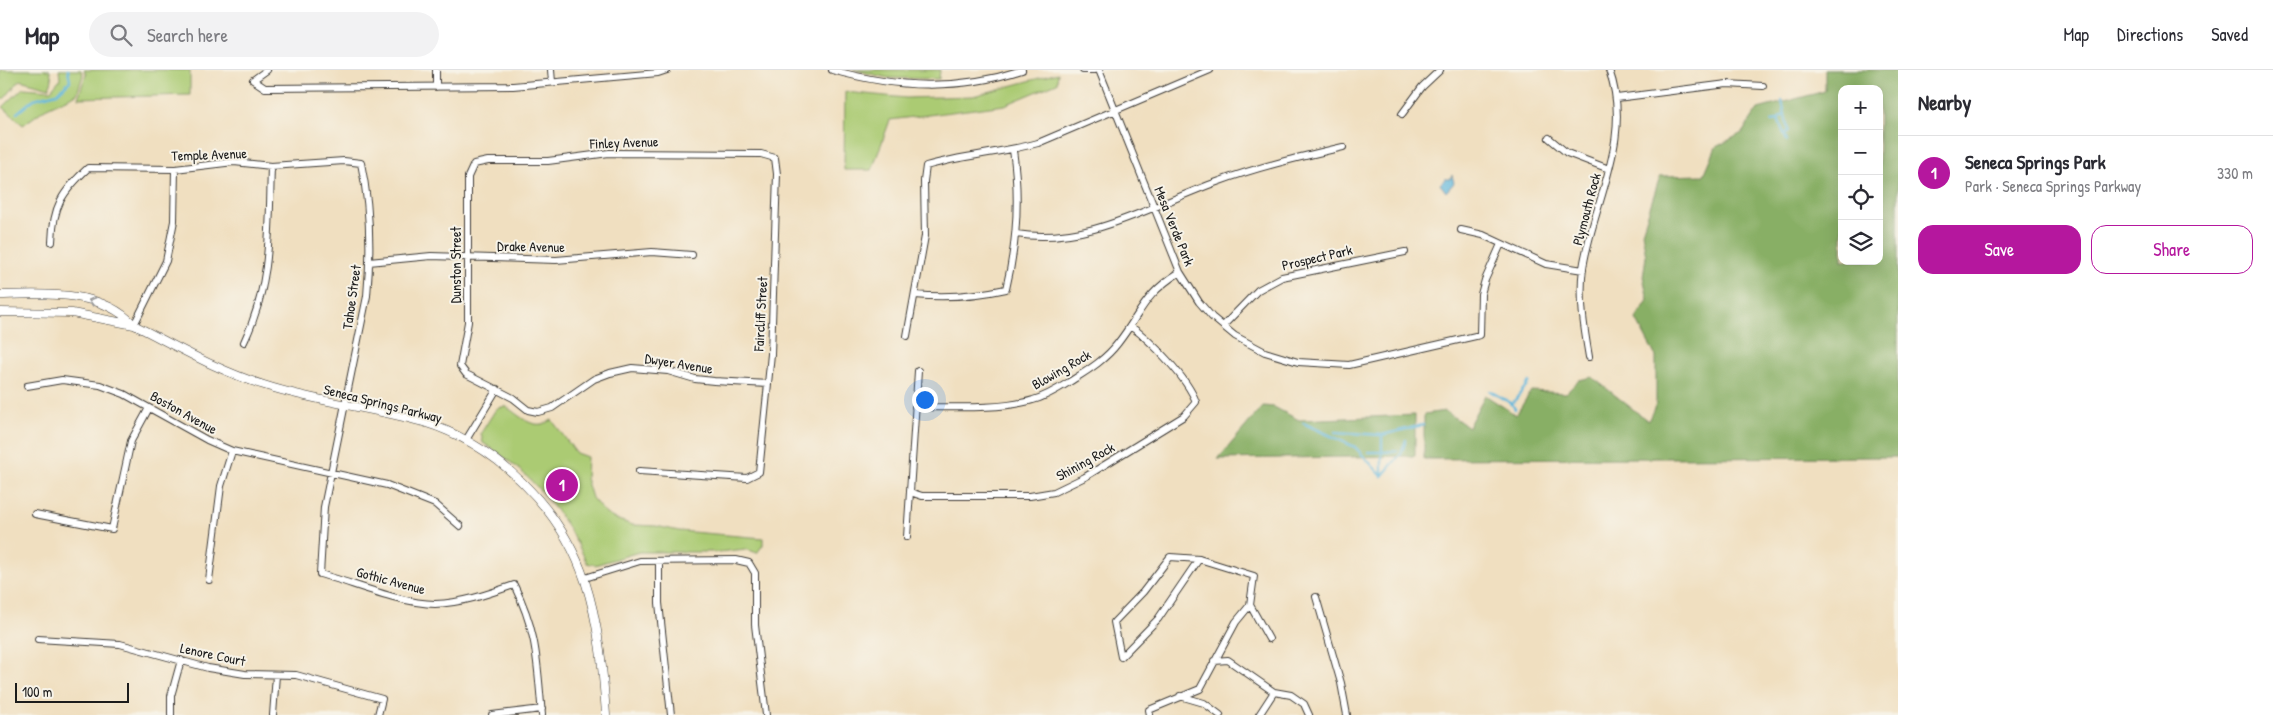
<!DOCTYPE html>
<html lang="en">
<head>
<meta charset="utf-8">
<style>
	body { margin:0; font-family:"Patrick Hand",sans-serif; background:#f2f2f3; color:#2b2b33 }
	.controls { position:absolute; right:15px; top:15px; display:grid; overflow:hidden; border-radius:10px; box-shadow:0 5px 20px #0002 }
	.controls button { width:45px; height:45px; display:grid; place-items:center; padding:0; border:0; border-bottom:1px solid #e1e1e2; background:#fff; color:#2b2b33; font:25px sans-serif }
	.scale { position:absolute; left:15px; bottom:12px; width:114px; box-sizing:border-box; padding-left:5px; border:2px solid #1c1c1c; border-top:0; font-size:14px; line-height:18px; white-space:nowrap; color:#1c1c1c; -webkit-text-stroke:4px #f7f3e8; paint-order:stroke }
	.you { position:absolute; left:924px; top:329px; width:18px; height:18px; margin:-12px; border:4px solid #fff; border-radius:50%; background:#1a73e8; box-shadow:0 0 0 8px #1a73e833 }
	.badge { display:grid; place-items:center; width:32px; height:32px; border-radius:50%; background:#b5179e; color:#fff; font-size:16px; font-weight:700 }
	.pin { position:absolute; translate:-50% -50%; border:2px solid #fff; box-shadow:0 1px 5px #0006 }
	.list { margin:0; padding:0; list-style:none }
	h2 { display:flex; justify-content:space-between; align-items:center; height:65px; margin:0; padding:0 20px; font-size:21px }
	h2 small { font-size:16px; font-weight:400; color:#7c7c81 }
	.list li { display:grid; grid-template-columns:32px 1fr auto; gap:15px; align-items:center; box-sizing:border-box; height:75px; padding:0 20px; border-top:1px solid #e1e1e2 }
	.list b { display:block; font-size:19px; white-space:nowrap }
	.list p { margin:0; font-size:16px; white-space:nowrap; color:#7c7c81 }
	.list em { font-size:16px; font-style:normal; color:#7c7c81 }
	.actions { display:flex; gap:10px; padding:15px 20px }
	.actions a { flex:1; padding:11px 0; border:1px solid #b5179e; border-radius:15px; text-align:center; font-size:18px; color:#b5179e }
	.actions .main { background:#b5179e; color:#fff }
	.icon { flex:none; width:28px; height:28px; fill:none; stroke:currentColor; stroke-width:2; stroke-linecap:round; stroke-linejoin:round }
	.map { position:relative; flex:none; width:1898px; height:645px; overflow:hidden }
	header { display:flex; align-items:center; gap:30px; box-sizing:border-box; height:70px; padding:0 25px; background:#fff; border-bottom:1px solid #e1e1e2 }
	header strong { font-size:24px }
	nav { display:flex; gap:28px; margin-inline-start:auto; font-size:18px }
	.search { width:350px; height:45px; background:#f2f2f3; display:flex; align-items:center; gap:12px; box-sizing:border-box; padding:0 18px; border-radius:28px; color:#7c7c81; font-size:19px }
	main { display:flex }
	aside { flex:1; background:#fff }
	.map>svg:first-child { display:block }
	.green { fill:#abcb73; stroke:#647448 }
	.forest { fill:#88af65; stroke:#526640; fill-rule:evenodd }
	.water { fill:#5eb6db; stroke:#3d697c }
	.lines { fill:none; stroke-linecap:round; stroke-linejoin:round }
	.stream { stroke:#5eb6db; stroke-width:2.5 }
	.minor-casing { stroke:#3c3935; stroke-width:8 }
	.tertiary-casing { stroke:#3c3935; stroke-width:9 }
	.minor { stroke:#fff; stroke-width:6 }
	.tertiary { stroke:#fff; stroke-width:8 }
	.oneway { stroke:#999 }
	.labels { text-anchor:middle; dominant-baseline:central; stroke-width:4; stroke-linejoin:round; paint-order:stroke }
	.street-label { font-size:14px; fill:#1c1c1c; stroke:#f7f3e8 }
</style>
</head>
<body>
<header>
<strong>Map</strong>
<div class="search"><svg class="icon" aria-label="search" viewBox="0 0 24 24"><circle cx="10" cy="10" r="6"/><path d="M15 15l6 6"/></svg>Search here</div>
<nav><a>Map</a><a>Directions</a><a>Saved</a></nav>
</header>
<main>
<div class="map">
<svg width="1898" height="645" viewBox="0 0 1898 645">
	<rect width="100%" height="100%" fill="#f7f3e8"/>
	<filter id="ink" filterUnits="userSpaceOnUse"><feTurbulence type="fractalNoise" baseFrequency=".02" numOctaves="2"/><feDisplacementMap in="SourceGraphic" scale="10" xChannelSelector="R" yChannelSelector="G"/><feConvolveMatrix kernelMatrix="1 2 1 2 8 2 1 2 1" color-interpolation-filters="sRGB"/></filter>
	<filter id="wash" filterUnits="userSpaceOnUse"><feTurbulence type="fractalNoise" baseFrequency=".0096" numOctaves="4" result="noise"/><feDisplacementMap in="SourceGraphic" scale="20" xChannelSelector="R" yChannelSelector="G"/><feGaussianBlur stdDeviation="1.12" result="paint"/><feColorMatrix in="noise" values="0 0 0 0 0 0 0 0 0 0 0 0 0 0 0 0 0 1.4 0 .05"/><feComposite in="paint" operator="in"/></filter>
	<g filter="url(#wash)">
		<rect width="100%" height="100%" fill="#f0dfc0"/>
		<!-- green -->
		<path class="green" d="M0 0H50L52 10 49 18 20 10 4 29H0Z
			M59 0H81L83 5 77 24 45 39 23 55 3 37 23 18 51 20 60 9Z
			M84 0H190V25L78 28 86 4Z
			M854 0H940L939 9 888 8Z
			M1058 3 1057 13 1005 35 890 50 872 100H844L845 22 906 28 973 26Z
			M505 336C521 346 533 362 552 350L576 383 587 387 586 408 592 428 606 444 615 449 633 455 656 456 679 461 763 468V475L757 483 746 479 719 482H639L595 495 587 493C564 443 531 402 483 373L481 363 496 339Z"/>
		<!-- forest -->
		<path class="forest" d="M1825 0H1898V387L1424 389V344L1445 341 1468 357 1485 325 1516 345 1531 321 1566 323 1579 310 1592 307 1648 351 1656 334V287L1636 249 1648 230 1643 206 1646 187 1642 162 1660 106 1704 105 1716 77 1742 63 1758 39 1825 21ZM1842 19H1879V191H1842Z
			M1263 336 1274 337 1299 350 1415 345V386L1218 389Z"/>
		<!-- water -->
		<path class="water" d="M1452 105 1454 113 1446 122 1440 114 1445 109H1450Z"/>
		<g class="lines">
			<!-- stream -->
			<path class="stream" d="M1782 31 1788 60 1785 65
				M17 43 34 29 57 23 70 11 68 0
				M1784 45 1778 49 1787 71
				M1772 51 1778 50
				M1490 321 1512 334 1515 339
				M1512 334 1529 312
				M1303 353 1355 377 1382 406
				M1335 362 1381 365
				M1406 370 1401 384 1382 406V365L1423 355
				M1369 382H1382
				M1383 382 1397 381"/>
		</g>
	</g>
	<g filter="url(#ink)">
		<g class="lines">
			<defs>
				<path id="minor" d="M267 0 253 10 265 18 513 16 658 3 667 0
					M436 0V17
					M551 0 552 12
					M832 0C896 18 958 21 1022 0
					M1083 0H1095
					M1099 0 1180 202 1199 232 1212 247 1235 266 1265 282 1298 292 1349 295 1480 265 1481 224 1485 210 1501 174
					M1617 28 1727 14 1763 16
					M1402 44 1422 17 1440 0
					M1549 68 1567 83 1609 99
					M1461 160 1483 165 1546 194 1583 200
					M1016 164C1088 176 1152 135 1217 112 1258 97 1300 87 1343 77
					M52 172C53 136 62 122 88 98L175 99 234 92 271 96 344 91 361 93C370 135 371 183 367 226L324 437 320 504C353 513 402 534 435 534 463 533 488 524 514 515 538 563 537 593 542 645
					M369 192 431 186 556 190 652 182 692 185
					M915 225C947 228 975 226 1006 219 1017 173 1020 127 1013 80
					M134 255 166 191 174 151 175 99
					M1223 256 1258 220 1282 207 1405 182
					M907 266 925 166 924 111 926 96C963 85 1001 83 1038 73L1210 0
					M244 272C272 214 269 158 271 96
					M1589 287C1584 258 1579 227 1583 198 1593 132 1634 68 1609 0
					M27 316 62 310 100 315 124 324 207 370 232 381 387 415 435 434 460 456
					M915 337C950 337 1001 340 1033 330 1048 326 1061 317 1074 309 1090 299 1106 289 1118 273 1142 242 1143 225 1180 202
					M466 370 497 319
					M639 401 747 408 759 402 771 284 777 104 775 88 761 84 609 83 548 91H488L474 94 468 107V252L460 296 466 304 513 328 528 340 538 342 552 338 594 309 610 303 632 298 668 301 695 309 714 311 768 314
					M910 422 922 426H1030L1054 422 1085 407 1184 346 1196 332C1188 309 1151 270 1130 256
					M35 444 112 459 131 371 149 338
					M907 467 918 301
					M1170 487 1199 489 1158 549 1121 587 1114 552 1143 522Z
					M1199 489 1254 506 1250 535 1269 569
					M659 491V533L671 645
					M585 508 640 491 736 490 749 493 755 503V555L766 645
					M209 510 221 416 232 381
					M1316 527 1341 613 1347 645
					M38 569 120 574 208 598 245 604 296 605 382 629 378 645
					M1214 591 1228 590 1274 622 1291 625 1304 634 1309 645
					M1180 626 1204 633 1220 645
					M171 645V626L181 590
					M273 645 276 605
					M492 645 542 639
					M1150 645 1149 640 1200 619 1236 552 1250 535
					M1259 645 1274 622"/>
				<path id="tertiary" d="M0 225C43 224 102 219 134 255 176 276 218 301 264 315 316 332 370 337 423 352 496 374 561 438 585 511 599 554 603 600 606 645
					M0 242 72 243 134 255"/>
			</defs>
			<!-- minor casing -->
			<use href="#minor" class="minor-casing"/>
			<!-- tertiary casing -->
			<use href="#tertiary" class="tertiary-casing"/>
			<!-- minor -->
			<use href="#minor" class="minor"/>
			<!-- tertiary -->
			<use href="#tertiary" class="tertiary"/>
		</g>
		<!-- one-way arrows -->
		<defs><path id="oneway-chevron" d="M-2-3.5L2.5 0L-2 3.5" fill="none" stroke-width="1.6" stroke-linecap="round" stroke-linejoin="round" transform="scale(1.25)"/></defs>
		<use class="oneway" href="#oneway-chevron" transform="translate(92 231) rotate(-164)"/>
	</g>
	<g class="labels">
		<!-- street labels -->
		<g class="street-label">
			<text transform="translate(624 72) rotate(-2)">Finley Avenue</text>
			<text transform="translate(209 84) rotate(-2)">Temple Avenue</text>
			<text transform="translate(1586 139) rotate(-75)">Plymouth Rock</text>
			<text transform="translate(1175 156) rotate(68)">Mesa Verde Park</text>
			<text transform="translate(531 176) rotate(1)">Drake Avenue</text>
			<text transform="translate(1317 187) rotate(-13)">Prospect Park</text>
			<text transform="translate(455 195) rotate(-90)">Dunston Street</text>
			<text transform="translate(351 227) rotate(-82)">Tahoe Street</text>
			<text transform="translate(760 244) rotate(-87)">Faircliff Street</text>
			<text transform="translate(679 293) rotate(9)">Dwyer Avenue</text>
			<text transform="translate(1061 299) rotate(-30)">Blowing Rock</text>
			<text transform="translate(383 333) rotate(14)">Seneca Springs Parkway</text>
			<text transform="translate(184 342) rotate(29)">Boston Avenue</text>
			<text transform="translate(1085 391) rotate(-29)">Shining Rock</text>
			<text transform="translate(391 510) rotate(15)">Gothic Avenue</text>
			<text transform="translate(213 584) rotate(12)">Lenore Court</text>
		</g>
	</g>
</svg>
<div class="controls">
<button>+</button>
<button>−</button>
<button><svg class="icon" aria-label="locate" viewBox="0 0 24 24"><circle cx="12" cy="12" r="6"/><path d="M12 2v4M12 18v4M2 12h4M18 12h4"/></svg></button>
<button><svg class="icon" aria-label="layers" viewBox="0 0 24 24"><path d="M12 4l9 5-9 5-9-5zM3 14l9 5 9-5"/></svg></button>
</div>
<div class="scale">100 m</div>
<div class="you"></div>
<div class="pin badge" style="left:562px;top:415px">1</div>
</div>
<aside>
<h2>Nearby<small></small></h2>
<ul class="list">
<li><span class="badge">1</span><div><b>Seneca Springs Park</b><p>Park · Seneca Springs Parkway</p></div><em>330 m</em></li>
</ul>
<div class="actions"><a class="main">Save</a><a>Share</a></div>
</aside>
</main>
</body>
</html>
